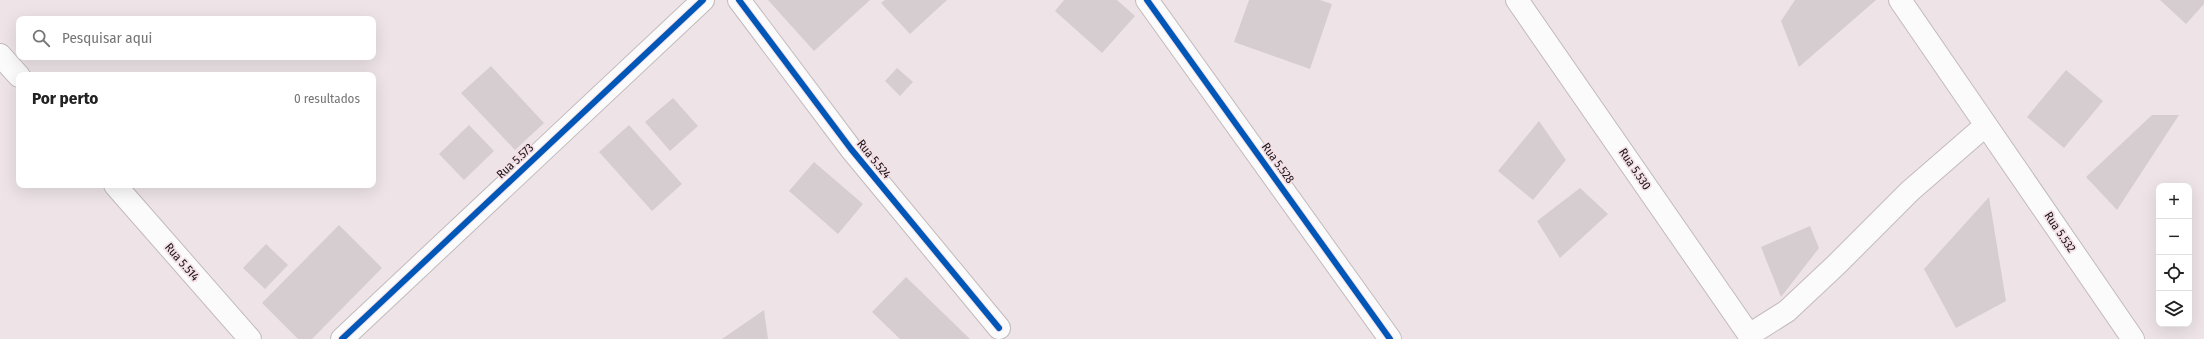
<!DOCTYPE html>
<html lang="pt">
<head>
<meta charset="utf-8">
<style>
	body { margin:0; font-family:"Fira Sans Condensed",sans-serif; background:#f2f2f2; color:#222 }
	.controls { position:absolute; right:12px; bottom:12px; display:grid; overflow:hidden; border-radius:8px; box-shadow:0 4px 16px #0002 }
	.controls button { width:36px; height:36px; display:grid; place-items:center; padding:0; border:0; border-bottom:1px solid #e0e0e0; background:#fff; color:#222; font:20px sans-serif }
	.list { margin:0; padding:0; list-style:none }
	h2 { display:flex; justify-content:space-between; align-items:center; height:52px; margin:0; padding:0 16px; font-size:17px }
	h2 small { font-size:13px; font-weight:400; color:#767676 }
	.icon { flex:none; width:22px; height:22px; fill:none; stroke:currentColor; stroke-width:2; stroke-linecap:round; stroke-linejoin:round }
	.map { position:relative; flex:none; width:2204px; height:339px; overflow:hidden }
	.search { position:absolute; background:#fff; box-shadow:0 4px 16px #0002; left:16px; top:16px; width:360px; height:44px; display:flex; align-items:center; gap:10px; box-sizing:border-box; padding:0 14px; border-radius:8px; color:#767676; font-size:15px }
	.panel { position:absolute; background:#fff; box-shadow:0 4px 16px #0002; left:16px; top:72px; width:360px; height:116px; border-radius:8px }
	.map>svg:first-child { display:block }
	.building { fill:#d5cdd0 }
	.lines { fill:none; stroke-linecap:round; stroke-linejoin:round }
	.minor-casing { stroke:#c2babd; stroke-width:24 }
	.minor { stroke:#fcfbfb; stroke-width:22 }
	.cycleway-casing { stroke:#f3dfe6; stroke-width:8 }
	.cycleway { stroke:#0057b8; stroke-width:6 }
	.labels { text-anchor:middle; dominant-baseline:central; stroke-width:3.5; stroke-linejoin:round; paint-order:stroke }
	.street-label { font-size:12px; fill:#1a1315; stroke:#f3dfe6 }
</style>
</head>
<body>
<div class="map">
<svg width="2204" height="339" viewBox="0 0 2204 339">
	<rect width="100%" height="100%" fill="#eee4e7"/>
	<!-- building -->
	<path class="building" d="M768 0H870L814 51Z
		M885 0H947L910 34 881 3Z
		M1064 0H1117L1135 16 1102 53 1055 11Z
		M1249 0H1320L1332 4 1310 69 1234 42Z
		M1795 0H1876L1799 67 1781 21Z
		M2160 0H2204V4L2186 24Z
		M491 66 544 123 515 150 461 93Z
		M897 68 913 82 900 96 885 81Z
		M2066 70 2103 101 2064 148 2027 117Z
		M673 98 698 126 670 151 645 122Z
		M2152 115H2179L2117 210 2086 177Z
		M1539 121 1566 160 1533 200 1498 171Z
		M469 125 494 151 464 180 439 154Z
		M629 125 682 184 652 211 599 152Z
		M814 162 863 204 838 234 789 191Z
		M1580 188 1608 214 1560 258 1537 221Z
		M1989 197 2006 301 1956 328 1924 269Z
		M339 225 382 268 312 339H298L262 303Z
		M1810 226 1819 248 1781 297 1761 247Z
		M266 244 288 265 265 289 243 268Z
		M906 277 970 339H900L872 312Z
		M764 310 768 339H722Z"/>
	<g class="lines">
		<defs>
			<path id="minor" d="M739 0 851 149 999 328
				M1147 0 1390 339
				M1517 0 1752 339
				M1900 0 2133 339
				M0 55 19 76
				M115 185 250 339
				M1749 335 1787 311 1836 265 1910 191 1986 125
				M342 339 703 0"/>
		</defs>
		<!-- minor casing -->
		<use href="#minor" class="minor-casing"/>
		<!-- minor -->
		<use href="#minor" class="minor"/>
		<defs>
			<path id="cycleway" d="M739 0 851 149 999 328
				M1147 0 1390 339
				M342 339 703 0"/>
		</defs>
		<!-- cycleway casing -->
		<use href="#cycleway" class="cycleway-casing"/>
		<!-- cycleway -->
		<use href="#cycleway" class="cycleway"/>
	</g>
	<g class="labels">
		<!-- street labels -->
		<g class="street-label">
			<text transform="translate(874 159) rotate(51)">Rua 5.524</text>
			<text transform="translate(515 161) rotate(-43)">Rua 5.573</text>
			<text transform="translate(1278 163) rotate(54)">Rua 5.528</text>
			<text transform="translate(1635 169) rotate(56)">Rua 5.530</text>
			<text transform="translate(2060 232) rotate(56)">Rua 5.532</text>
			<text transform="translate(182 262) rotate(49)">Rua 5.514</text>
		</g>
	</g>
</svg>
<div class="controls">
<button>+</button>
<button>−</button>
<button><svg class="icon" aria-label="locate" viewBox="0 0 24 24"><circle cx="12" cy="12" r="6"/><path d="M12 2v4M12 18v4M2 12h4M18 12h4"/></svg></button>
<button><svg class="icon" aria-label="layers" viewBox="0 0 24 24"><path d="M12 4l9 5-9 5-9-5zM3 14l9 5 9-5"/></svg></button>
</div>
<div class="search"><svg class="icon" aria-label="search" viewBox="0 0 24 24"><circle cx="10" cy="10" r="6"/><path d="M15 15l6 6"/></svg>Pesquisar aqui</div>
<section class="panel">
<h2>Por perto<small>0 resultados</small></h2>
<ul class="list">
</ul>
</section>
</div>
</body>
</html>
